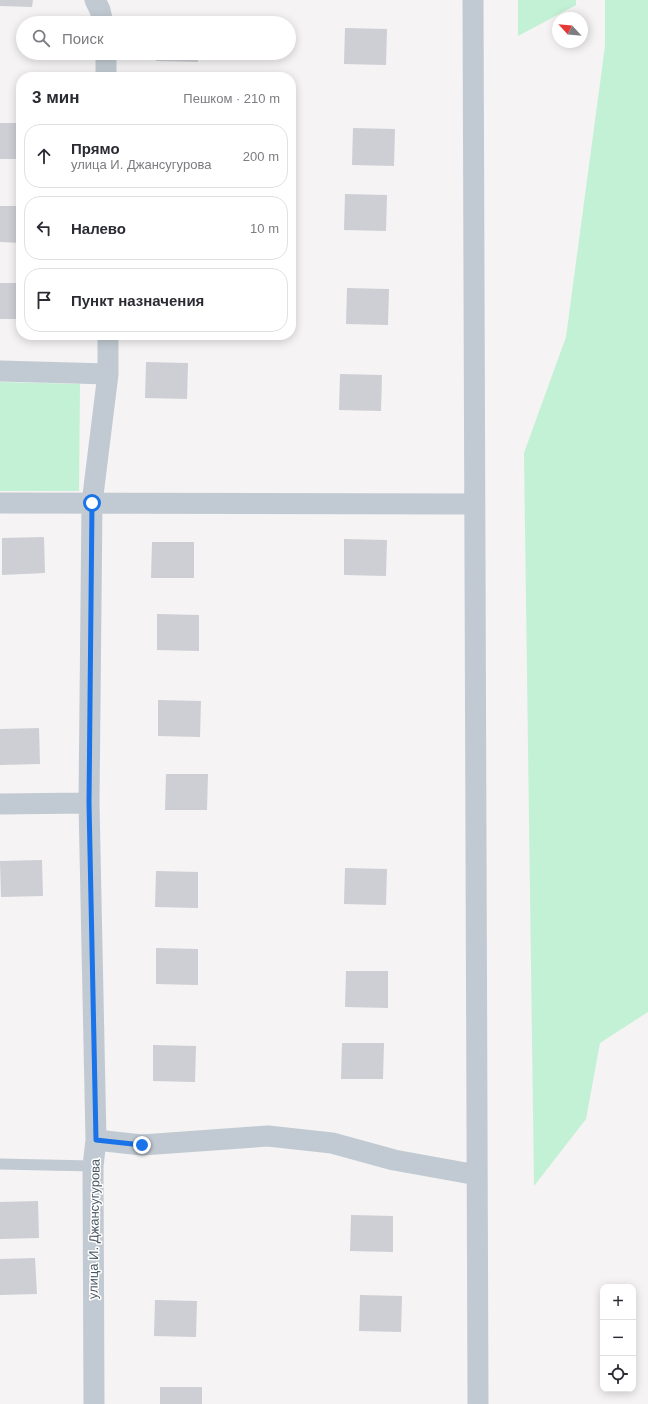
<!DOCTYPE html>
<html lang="ru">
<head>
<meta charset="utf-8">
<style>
	body { margin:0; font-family:Helvetica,sans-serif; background:#f2f2f3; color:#2b2b33 }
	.controls { position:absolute; right:12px; bottom:12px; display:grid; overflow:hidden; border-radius:8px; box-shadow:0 2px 10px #0003 }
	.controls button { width:36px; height:36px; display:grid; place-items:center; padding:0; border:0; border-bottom:1px solid #e1e1e2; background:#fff; color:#2b2b33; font:20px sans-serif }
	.compass { position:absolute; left:552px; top:12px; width:36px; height:36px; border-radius:50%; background:#fff; box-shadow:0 2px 10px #0003; rotate:296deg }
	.stop { position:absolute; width:12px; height:12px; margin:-9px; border:3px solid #1a73e8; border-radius:50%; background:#fff }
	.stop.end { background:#1a73e8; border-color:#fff; box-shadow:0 1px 4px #0008 }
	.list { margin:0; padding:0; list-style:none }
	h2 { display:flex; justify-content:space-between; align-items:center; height:52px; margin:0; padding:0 16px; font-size:17px }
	h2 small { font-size:13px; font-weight:400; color:#7c7c81 }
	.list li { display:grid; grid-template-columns:26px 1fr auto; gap:12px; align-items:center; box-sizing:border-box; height:64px; margin:0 8px 8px; padding:0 8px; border:1px solid #e1e1e2; border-radius:16px }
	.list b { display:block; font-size:15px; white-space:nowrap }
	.list p { margin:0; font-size:13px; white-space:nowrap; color:#7c7c81 }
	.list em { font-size:13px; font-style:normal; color:#7c7c81 }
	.icon { flex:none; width:22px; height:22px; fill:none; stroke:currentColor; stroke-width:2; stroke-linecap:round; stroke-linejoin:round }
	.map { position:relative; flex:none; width:648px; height:1404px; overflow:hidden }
	.search { position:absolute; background:#fff; box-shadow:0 2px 10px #0003; left:16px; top:16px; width:280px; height:44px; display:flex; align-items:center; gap:10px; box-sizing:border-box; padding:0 14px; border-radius:22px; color:#7c7c81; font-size:15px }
	.panel { position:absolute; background:#fff; box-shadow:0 2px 10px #0003; left:16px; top:72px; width:280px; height:268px; border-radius:16px }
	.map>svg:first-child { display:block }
	.green { fill:#c3f1d5 }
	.building { fill:#cdcfd5 }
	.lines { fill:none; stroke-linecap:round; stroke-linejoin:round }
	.service { stroke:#c1cad2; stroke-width:11 }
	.minor { stroke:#c1cad2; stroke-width:21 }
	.route { stroke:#1a73e8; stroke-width:5 }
	.labels { text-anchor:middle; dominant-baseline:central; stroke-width:3; stroke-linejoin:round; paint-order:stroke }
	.street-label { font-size:13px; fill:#4a5661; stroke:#fff }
</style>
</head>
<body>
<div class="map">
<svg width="648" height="1404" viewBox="0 0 648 1404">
	<rect width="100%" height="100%" fill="#f5f3f3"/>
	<!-- green -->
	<path class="green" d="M518 0H576V5L518 36Z
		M605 0H648V1012L600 1043 586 1119 534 1186 524 453 566 337 605 46Z
		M0 382 80 384 79 491H0Z"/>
	<!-- building -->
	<path class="building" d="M0 0H33L32 7 0 6Z
		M345 28 387 29 386 65 344 64Z
		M156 53H198V62L156 61Z
		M0 123H21V159H0Z
		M353 128 395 129 394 166 352 165Z
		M345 194 387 195 386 231 344 230Z
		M0 206H21V243L0 242Z
		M0 283H21V319H0Z
		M347 288 389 289 388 325 346 324Z
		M146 362 188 363 187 399 145 398Z
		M340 374 382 375 381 411 339 410Z
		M44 537 45 573 2 575V538Z
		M344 539 387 540 386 576 344 575Z
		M152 542H194V578H151Z
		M157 614 199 615V651L157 650Z
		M158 700 201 701 200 737 158 736Z
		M39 728 40 764 0 765V729Z
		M166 774H208L207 810H165Z
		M42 860 43 896 1 897 0 861Z
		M345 868 387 869 386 905 344 904Z
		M156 871 198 872V908L155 907Z
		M156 948 198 949V985L156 984Z
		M346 971H388V1008L345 1007Z
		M342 1043H384L383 1079H341Z
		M153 1045 196 1046 195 1082 153 1081Z
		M38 1201 39 1238 0 1239V1202Z
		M351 1215 393 1216V1252L350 1251Z
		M35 1258 37 1294 0 1295V1259Z
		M360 1295 402 1296 401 1332 359 1331Z
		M155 1300 197 1301 196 1337 154 1336Z
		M160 1387H202V1404H160Z"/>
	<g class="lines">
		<!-- service -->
		<path class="service" d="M0 1164 93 1166"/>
		<!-- minor -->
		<path class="minor" d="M95 0 100 10 103 23
			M473 0 478 1404
			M106 77V53
			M0 371 108 374
			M0 503 474 504
			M0 804 89 803
			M96 1140 142 1145 268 1136 332 1143 394 1160 477 1175
			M94 1404 93 1166 96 1140 89 803 92 503 108 374V335"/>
	</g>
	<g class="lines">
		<!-- route -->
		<path class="route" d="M92 503 89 803 96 1140 142 1145"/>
	</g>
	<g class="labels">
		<!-- street labels -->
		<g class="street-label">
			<text transform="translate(94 1229) rotate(-89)">улица И. Джансугурова</text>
		</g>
	</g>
</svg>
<div class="controls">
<button>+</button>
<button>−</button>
<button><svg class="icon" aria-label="locate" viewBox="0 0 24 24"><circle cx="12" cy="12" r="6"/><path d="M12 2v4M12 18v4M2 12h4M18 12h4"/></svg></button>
</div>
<svg class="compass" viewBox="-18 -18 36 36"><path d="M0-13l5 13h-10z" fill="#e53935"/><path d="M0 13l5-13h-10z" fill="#7c7c81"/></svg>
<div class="stop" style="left:92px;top:503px"></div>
<div class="stop end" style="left:142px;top:1145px"></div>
<div class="search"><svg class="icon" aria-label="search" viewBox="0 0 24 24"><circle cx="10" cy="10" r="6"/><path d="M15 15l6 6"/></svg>Поиск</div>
<section class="panel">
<h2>3 мин<small>Пешком · 210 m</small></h2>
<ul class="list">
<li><svg class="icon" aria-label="ahead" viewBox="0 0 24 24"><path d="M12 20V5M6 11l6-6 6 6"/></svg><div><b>Прямо</b><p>улица И. Джансугурова</p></div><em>200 m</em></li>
<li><svg class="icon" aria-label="left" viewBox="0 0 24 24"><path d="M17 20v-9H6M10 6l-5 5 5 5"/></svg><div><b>Налево</b></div><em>10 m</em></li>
<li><svg class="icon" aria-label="arrive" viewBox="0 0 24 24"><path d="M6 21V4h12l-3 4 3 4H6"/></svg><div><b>Пункт назначения</b></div></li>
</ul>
</section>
</div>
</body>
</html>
